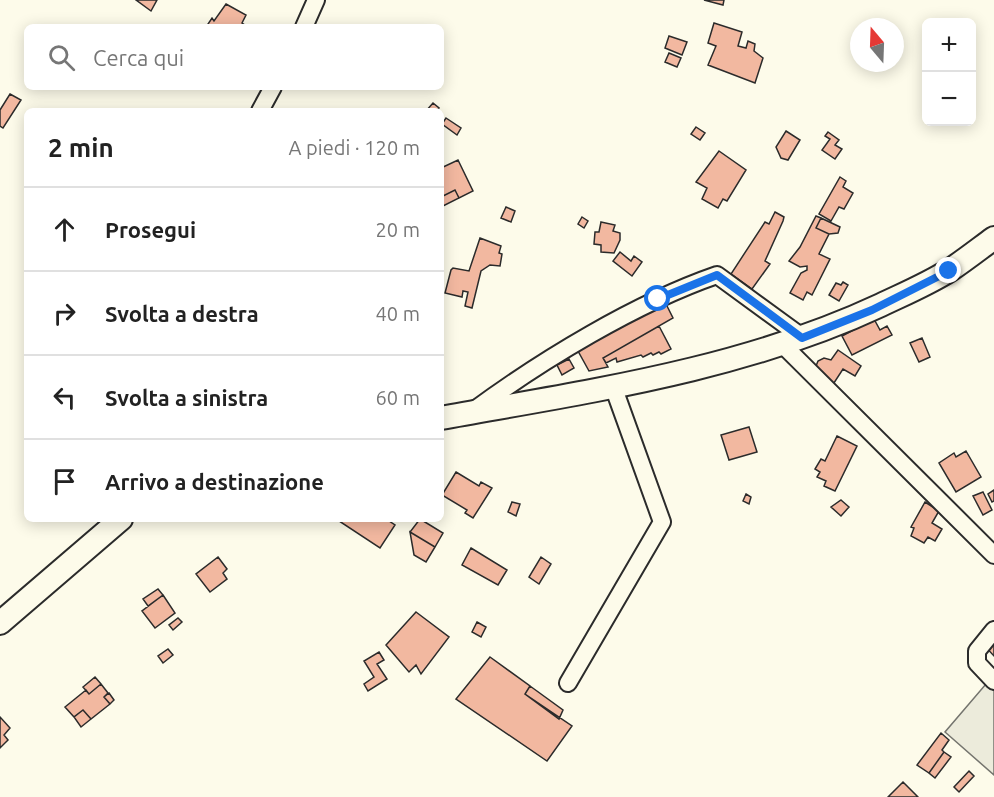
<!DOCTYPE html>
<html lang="it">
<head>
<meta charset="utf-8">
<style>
	body { margin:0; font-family:Ubuntu,sans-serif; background:#f6f6f6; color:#222 }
	.controls { position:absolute; right:18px; top:18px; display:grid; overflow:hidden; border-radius:9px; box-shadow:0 3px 15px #0003 }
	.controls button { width:54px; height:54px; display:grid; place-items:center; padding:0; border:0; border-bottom:2px solid #e0e0e0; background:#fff; color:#222; font:30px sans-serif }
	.compass { position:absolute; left:850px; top:18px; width:54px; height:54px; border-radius:50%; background:#fff; box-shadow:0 3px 15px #0003; rotate:341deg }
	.stop { position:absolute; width:18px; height:18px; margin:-14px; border:4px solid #1a73e8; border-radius:50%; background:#fff }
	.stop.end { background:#1a73e8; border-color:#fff; box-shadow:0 2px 6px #0008 }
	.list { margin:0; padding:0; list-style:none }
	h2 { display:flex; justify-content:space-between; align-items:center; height:78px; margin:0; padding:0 24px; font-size:26px }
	h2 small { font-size:20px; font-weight:400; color:#767676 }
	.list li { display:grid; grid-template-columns:39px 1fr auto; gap:18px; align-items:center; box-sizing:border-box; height:84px; padding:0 24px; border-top:2px solid #e0e0e0 }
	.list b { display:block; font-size:22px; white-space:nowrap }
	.list em { font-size:20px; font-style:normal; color:#767676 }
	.icon { flex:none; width:33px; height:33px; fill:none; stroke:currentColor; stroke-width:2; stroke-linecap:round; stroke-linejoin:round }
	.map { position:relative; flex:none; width:994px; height:797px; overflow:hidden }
	.search { position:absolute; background:#fff; box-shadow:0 3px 15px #0003; left:24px; top:24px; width:420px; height:66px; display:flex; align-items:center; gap:15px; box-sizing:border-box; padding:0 21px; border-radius:9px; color:#767676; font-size:22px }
	.panel { position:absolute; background:#fff; box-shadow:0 3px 15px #0003; left:24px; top:108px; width:420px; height:414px; border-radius:9px }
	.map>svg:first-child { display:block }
	.green { fill:#ecebdb; stroke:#74746e; stroke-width:1.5 }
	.building { fill:#f2b8a0; stroke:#2b2b2b; stroke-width:1.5 }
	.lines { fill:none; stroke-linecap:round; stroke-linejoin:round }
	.minor-casing { stroke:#2b2b2b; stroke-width:20 }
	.secondary-casing { stroke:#2b2b2b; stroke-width:26 }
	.minor { stroke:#fdfbea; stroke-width:16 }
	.secondary { stroke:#fdfbea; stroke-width:22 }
	.route { stroke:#1a73e8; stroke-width:8 }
</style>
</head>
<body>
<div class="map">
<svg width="994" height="797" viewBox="0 0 994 797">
	<rect width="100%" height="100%" fill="#fdfbea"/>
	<!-- green -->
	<path class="green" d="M986 684 994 691V775L945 732Z"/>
	<!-- building -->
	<path class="building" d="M136 0H157L151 11Z
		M704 0H724L723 5Z
		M226 4 246 15 242 23 248 27H206L212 18 214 21Z
		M714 23 742 32 738 46 746 48 748 41 755 44 754 51 763 58 755 83 708 65 716 46 708 43Z
		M669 36 687 42 682 55 665 48Z
		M669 53 681 58 677 67 665 62Z
		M10 94 21 100 3 128 0 126V110Z
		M433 103 439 108 437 111H426Z
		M446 118 461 128 457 135 442 124Z
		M696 127 705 133 700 140 691 134Z
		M786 131 800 140 788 160 781 158 776 147Z
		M828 132 839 140 835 145 842 149 835 159 822 150 830 139 825 136Z
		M719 151 746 170 727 201 723 199 718 208 702 199 707 188 696 182Z
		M458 160 473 191 459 198 455 190 441 197V168Z
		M840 177 846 181 843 187 853 193 844 209 839 207 831 221 819 214Z
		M455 190 459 198 441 207V197Z
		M506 207 515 211 511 222 501 218Z
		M775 212 784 217 783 221 765 261 770 264 752 289 731 274 765 222 769 224Z
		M816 216 821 218 816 228 829 234 819 254 830 259 812 295 807 292 803 300 790 293 801 273 807 270V266L800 267 789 261 800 247Z
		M582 217 588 221 584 228 578 224Z
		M821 218 840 227 838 233 829 234 816 228Z
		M601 222 615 225 613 231 620 233V240L614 253 601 252V245L594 244 595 232H599Z
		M480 238 501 246 499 253 502 254 500 266 490 265 481 271 472 308 465 306 468 292 463 291 462 297 445 293 451 270 453 268 469 271Z
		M620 252 631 261 634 256 642 262 632 276 613 261Z
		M843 282 848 285 839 301 829 295 836 283 841 285Z
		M665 302 673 318 603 358 608 367 589 371 578 351Z
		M874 319 880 330 887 326 892 335 852 355 842 336Z
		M659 326 671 349 661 354 659 352 653 355 651 353 643 357 641 355 617 362 616 358 606 363 603 358Z
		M922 338 930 357 919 362 910 343Z
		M838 350 861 366 855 376 843 369 832 386 816 366 818 361 824 358 831 360Z
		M569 359 574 368 562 375 557 365Z
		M749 427 757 452 729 460 721 435Z
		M837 436 857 446 835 491 824 486 826 481 817 477 820 472 815 469 821 459 825 461Z
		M966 451 981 477 956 492 939 463 954 453 956 457Z
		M456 472 479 486 481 482 492 488 473 518 465 513 467 510 442 495Z
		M994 490V501L992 502 988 494Z
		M983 492 992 510 983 515 973 496Z
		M746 494 751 497 749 504 743 501Z
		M841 500 849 507 841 516 831 507Z
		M512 502 520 504 516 516 508 512Z
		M925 502 939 511 932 523 942 529 935 541 928 537 924 543 911 536 914 528 911 527Z
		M336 519H386L395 525 380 548Z
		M420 519 443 533 435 547 410 532Z
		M410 532 435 547 426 562 414 555Z
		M471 548 507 570 498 585 462 565Z
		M218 557 227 569 223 573 227 579 210 592 196 574Z
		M541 557 551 564 539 584 529 577Z
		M158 589 163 595 148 606 143 599Z
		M163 595 175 613 155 628 142 611Z
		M416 612 449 637 421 674 416 665 409 672 386 645Z
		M178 618 182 622 173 630 169 625Z
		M477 622 486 627 481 637 472 632Z
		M994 634V656L983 644Z
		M168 649 173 655 163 663 158 656Z
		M379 652 384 660 377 664 387 679 368 691 364 684 374 677 364 661Z
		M490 657 530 686 525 694 572 726 547 761 456 699Z
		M95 677 101 684 89 694 83 687Z
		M101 684 108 693 104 697 110 704 91 719 83 710 74 717 65 707 86 690 89 694Z
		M530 686 563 710 559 719 525 694Z
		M109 693 114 700 110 704 104 697Z
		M83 710 91 719 81 727 74 717Z
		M0 717 10 728 4 735 8 740 0 748Z
		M941 733 949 740 942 750 944 752 929 773 917 765Z
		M944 752 951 757 935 778 929 773Z
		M969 771 974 776 959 792 954 787Z
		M903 782 918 797H888Z"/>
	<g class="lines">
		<defs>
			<path id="minor" d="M304 27 316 0
				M260 111 273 87
				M782 344 994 555
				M473 411C542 360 636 303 717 275L802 337
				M994 630 977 651V663L994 681
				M568 683 662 522 613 386"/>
			<path id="secondary" d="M441 418C590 391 742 370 881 305 904 294 928 284 950 270 965 260 979 249 994 238
				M0 623 121 519"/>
		</defs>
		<!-- minor casing -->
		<use href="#minor" class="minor-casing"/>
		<!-- secondary casing -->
		<use href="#secondary" class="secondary-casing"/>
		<!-- minor -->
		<use href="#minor" class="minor"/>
		<!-- secondary -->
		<use href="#secondary" class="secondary"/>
	</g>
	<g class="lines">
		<!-- route -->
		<path class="route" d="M658 299 717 275 802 338 872 310 949 271"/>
	</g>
</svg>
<div class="controls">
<button>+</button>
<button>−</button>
</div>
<svg class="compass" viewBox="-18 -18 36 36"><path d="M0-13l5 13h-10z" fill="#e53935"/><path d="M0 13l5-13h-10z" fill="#767676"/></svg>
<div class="stop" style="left:658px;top:299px"></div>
<div class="stop end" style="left:949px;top:271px"></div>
<div class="search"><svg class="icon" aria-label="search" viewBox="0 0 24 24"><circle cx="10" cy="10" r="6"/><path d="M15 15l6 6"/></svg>Cerca qui</div>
<section class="panel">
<h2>2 min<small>A piedi · 120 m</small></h2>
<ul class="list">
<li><svg class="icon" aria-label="ahead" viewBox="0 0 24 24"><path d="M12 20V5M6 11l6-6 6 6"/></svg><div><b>Prosegui</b></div><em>20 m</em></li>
<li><svg class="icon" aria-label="right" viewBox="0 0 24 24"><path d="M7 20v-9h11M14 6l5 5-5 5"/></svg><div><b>Svolta a destra</b></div><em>40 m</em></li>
<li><svg class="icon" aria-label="left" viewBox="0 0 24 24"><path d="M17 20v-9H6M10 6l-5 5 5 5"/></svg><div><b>Svolta a sinistra</b></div><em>60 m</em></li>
<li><svg class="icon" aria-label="arrive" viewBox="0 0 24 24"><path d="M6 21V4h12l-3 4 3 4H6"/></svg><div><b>Arrivo a destinazione</b></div></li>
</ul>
</section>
</div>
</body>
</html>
